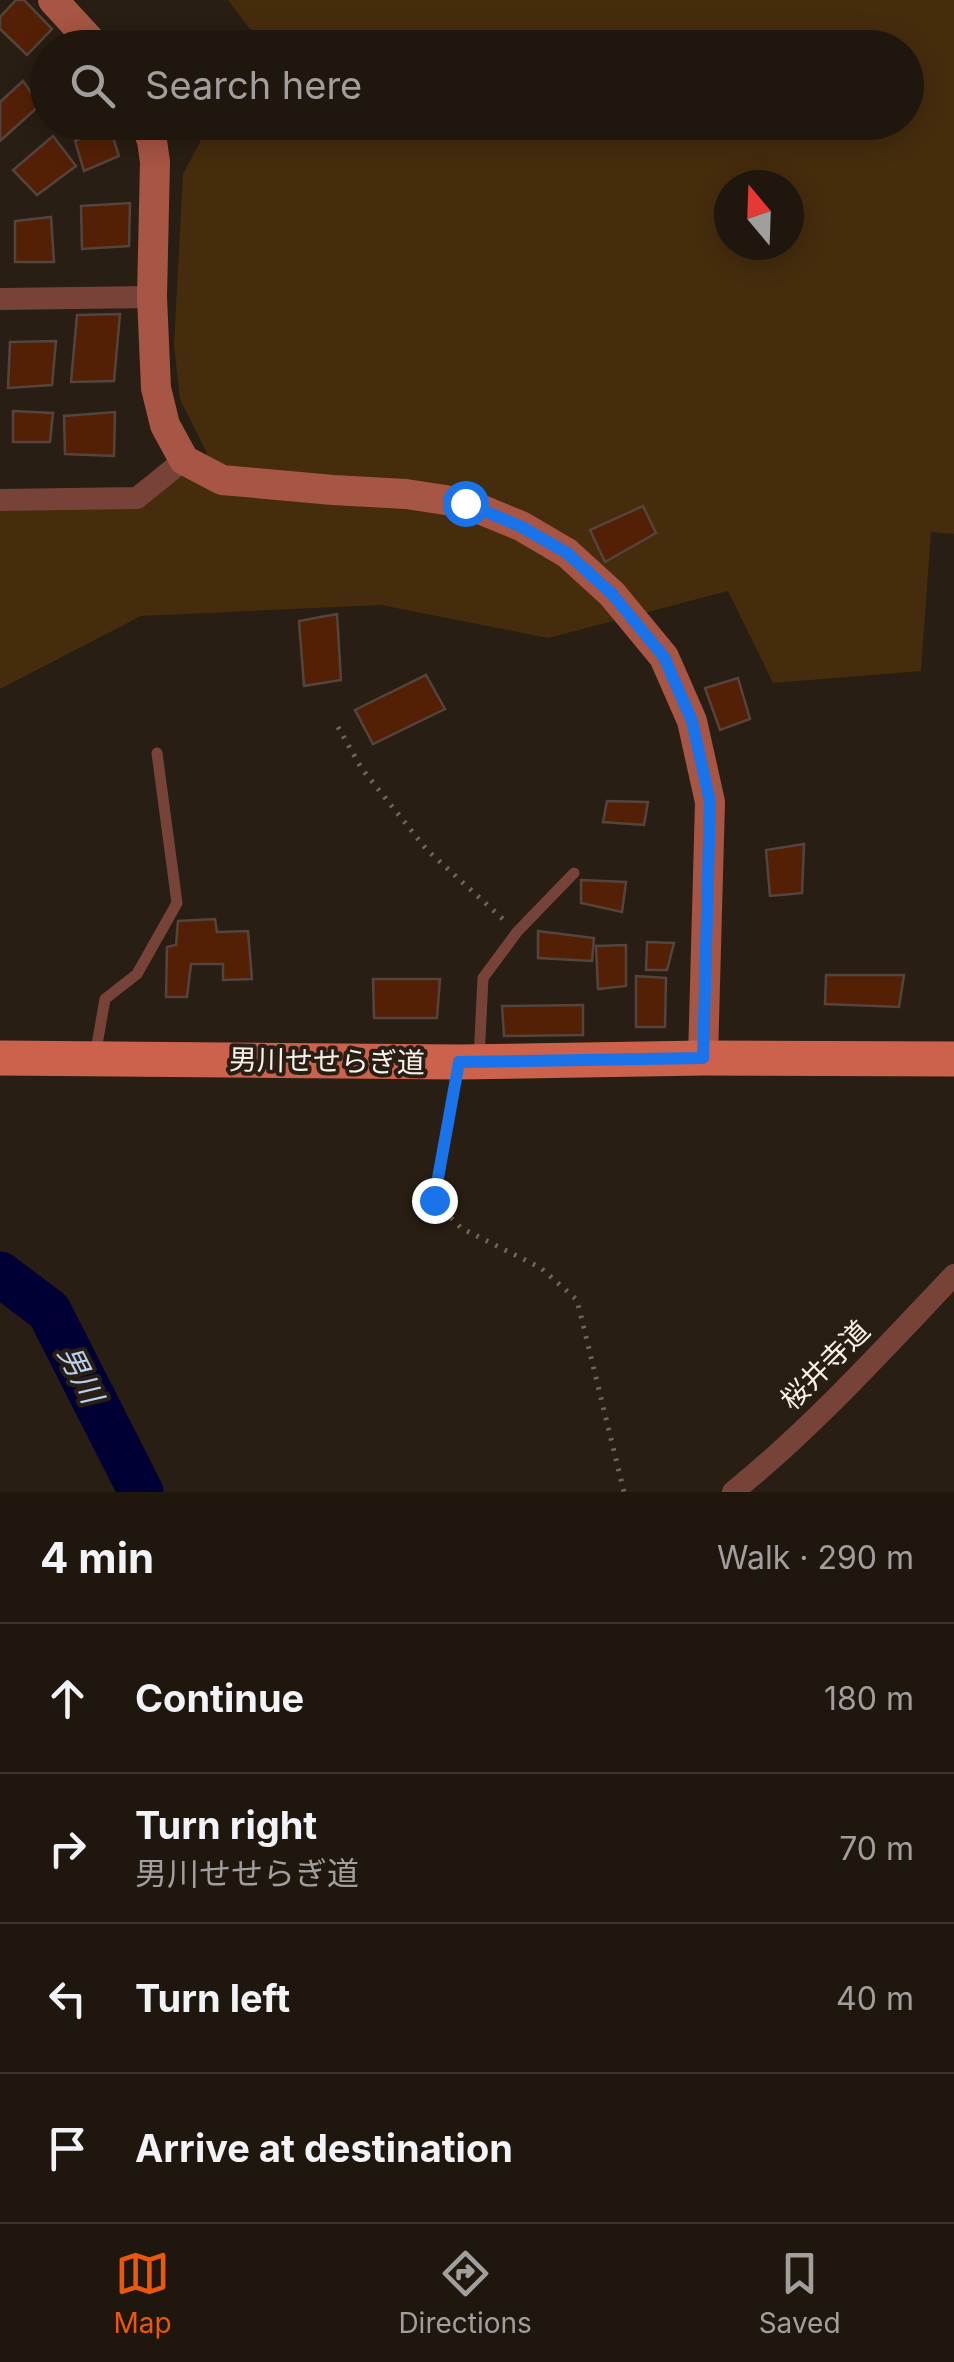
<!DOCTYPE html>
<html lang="en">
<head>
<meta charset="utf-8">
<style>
	body { margin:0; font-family:Inter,"Noto Sans JP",sans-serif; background:#2c231c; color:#f1f3f6 }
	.compass { position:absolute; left:714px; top:170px; width:90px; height:90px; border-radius:50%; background:#1f160e; box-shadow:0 5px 25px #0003; rotate:341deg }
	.stop { position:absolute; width:30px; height:30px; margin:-22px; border:8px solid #1a73e8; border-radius:50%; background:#fff }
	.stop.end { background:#1a73e8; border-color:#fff; box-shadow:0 2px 10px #0008 }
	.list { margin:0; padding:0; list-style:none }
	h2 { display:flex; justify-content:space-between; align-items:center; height:130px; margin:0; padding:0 40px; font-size:42px }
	h2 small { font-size:32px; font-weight:400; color:#a19f9e }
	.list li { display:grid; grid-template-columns:65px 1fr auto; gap:30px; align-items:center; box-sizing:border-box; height:150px; padding:0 40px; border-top:2px solid #3c352e }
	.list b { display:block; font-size:38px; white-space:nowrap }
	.list p { margin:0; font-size:32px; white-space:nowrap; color:#a19f9e }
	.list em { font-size:32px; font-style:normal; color:#a19f9e }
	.icon { flex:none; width:55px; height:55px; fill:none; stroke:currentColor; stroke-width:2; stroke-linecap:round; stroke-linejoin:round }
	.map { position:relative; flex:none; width:954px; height:1492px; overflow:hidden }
	.search { position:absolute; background:#1f160e; box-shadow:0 5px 25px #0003; left:30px; right:30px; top:30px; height:110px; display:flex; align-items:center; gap:25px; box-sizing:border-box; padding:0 35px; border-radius:55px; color:#a19f9e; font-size:38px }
	.sheet { height:730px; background:#1f160e }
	nav { display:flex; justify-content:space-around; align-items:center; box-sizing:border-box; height:140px; border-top:2px solid #3c352e; background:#1f160e; font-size:28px; color:#a19f9e }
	nav a { display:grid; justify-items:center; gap:5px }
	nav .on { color:#ea580c }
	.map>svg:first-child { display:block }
	.green { fill:#452c0d; fill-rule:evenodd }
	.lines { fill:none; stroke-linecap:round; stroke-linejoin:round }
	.river { stroke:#000034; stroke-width:45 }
	.building { fill:#532006; stroke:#54443d; stroke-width:2.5 }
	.path { stroke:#6f655b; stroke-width:5; stroke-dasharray:2.5 8; stroke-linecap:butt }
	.lane { stroke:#774338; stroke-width:11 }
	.street { stroke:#774338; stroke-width:22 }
	.secondary { stroke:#a75544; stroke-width:30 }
	.primary { stroke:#cc624c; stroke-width:35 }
	.route { stroke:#1a73e8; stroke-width:12 }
	.labels { text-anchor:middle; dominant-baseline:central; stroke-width:8; stroke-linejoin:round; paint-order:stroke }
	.street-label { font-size:28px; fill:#f8f0e9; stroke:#291e13 }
	.water-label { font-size:30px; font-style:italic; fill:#b9cff1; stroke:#291e13 }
</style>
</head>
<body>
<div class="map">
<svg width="954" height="1492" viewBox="0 0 954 1492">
	<rect width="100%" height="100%" fill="#291e13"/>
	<!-- green -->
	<path class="green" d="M228 0H954V534L931 532 921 671 773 683 728 591 548 638 381 605 141 616 0 689V508L144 506 207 453 180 399 174 345 183 174 210 123 906 122V48L249 47 255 36ZM729 185H789V245H729Z"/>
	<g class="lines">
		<!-- river -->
		<path class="river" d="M0 1274 49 1311 141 1492"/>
	</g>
	<!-- building -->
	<path class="building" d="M16 0H24L52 29 27 55 0 29V17Z
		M23 81 40 105 0 141V102Z
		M109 125 119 156 84 171 75 141Z
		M53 136 76 166 37 195 13 170Z
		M130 203 129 246 82 249 81 206Z
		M51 217 54 262H15V221Z
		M120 314 114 381 71 382 77 315Z
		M56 341 52 385 8 388 10 342Z
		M13 411 53 413 50 442H13Z
		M115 412 114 456 65 454 64 416Z
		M643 506 656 533 605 562 590 530Z
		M337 614 341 680 304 686 299 621Z
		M426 675 445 709 373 744 355 710Z
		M738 678 750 719 720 730 705 688Z
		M607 801 648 802 644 825 603 822Z
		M804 844 802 893 770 896 766 850Z
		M581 880 626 882 622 912 581 903Z
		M215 919 217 932 248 931 252 979 223 980V964H191L187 997H166L167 947 176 945 178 921Z
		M538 931 594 938 592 961 538 958Z
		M647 942 674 943 667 970H646Z
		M626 945V986L598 989 596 946Z
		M826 975H904L899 1007 825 1004Z
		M636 976 666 978 665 1027H636Z
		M373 979H440L437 1018H374Z
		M583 1005V1035L504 1036 502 1006Z"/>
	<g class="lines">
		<!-- path -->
		<path class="path" d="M338 727 362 769 427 850 504 920
			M454 1090 434 1200 461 1228 541 1268 577 1300 624 1492"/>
		<!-- lane -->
		<path class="lane" d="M95 1056 105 999 137 974 177 903 157 753
			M479 1059 483 978 517 932 574 873"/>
		<!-- street -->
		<path class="street" d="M0 299 152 297
			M0 500 137 498 184 460
			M733 1492C813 1427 883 1350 954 1275"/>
		<!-- secondary -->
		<path class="secondary" d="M53 0 97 48
			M145 122 152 141 155 162 152 297 156 388 165 425 184 460 222 480 333 490 406 494 465 503 521 526 567 553 612 594 664 657 692 721 710 802 703 1058"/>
		<!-- primary -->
		<path class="primary" d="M0 1058 459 1062 703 1058 954 1059"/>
	</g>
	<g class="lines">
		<!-- route -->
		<path class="route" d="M434 1200 459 1062 703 1058 710 802 692 721 664 657 612 594 567 553 520 526 465 503"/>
	</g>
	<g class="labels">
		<!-- street labels -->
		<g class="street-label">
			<text transform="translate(327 1061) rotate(1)">男川せせらぎ道</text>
			<text transform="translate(825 1365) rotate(-45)">桜井寺道</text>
		</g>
		<!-- water labels -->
		<g class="water-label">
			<text transform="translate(81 1374) rotate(63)">男川</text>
		</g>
	</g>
</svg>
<svg class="compass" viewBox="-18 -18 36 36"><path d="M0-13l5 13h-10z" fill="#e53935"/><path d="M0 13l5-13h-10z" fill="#a19f9e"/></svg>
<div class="stop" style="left:465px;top:503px"></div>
<div class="stop end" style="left:434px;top:1200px"></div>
<div class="search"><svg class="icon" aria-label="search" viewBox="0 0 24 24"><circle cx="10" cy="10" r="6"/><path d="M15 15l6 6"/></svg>Search here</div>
</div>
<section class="sheet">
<h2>4 min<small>Walk · 290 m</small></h2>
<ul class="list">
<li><svg class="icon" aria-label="ahead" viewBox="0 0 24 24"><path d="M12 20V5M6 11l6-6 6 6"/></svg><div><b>Continue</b></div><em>180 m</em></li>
<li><svg class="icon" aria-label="right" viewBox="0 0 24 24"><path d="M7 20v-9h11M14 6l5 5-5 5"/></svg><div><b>Turn right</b><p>男川せせらぎ道</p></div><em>70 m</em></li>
<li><svg class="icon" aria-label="left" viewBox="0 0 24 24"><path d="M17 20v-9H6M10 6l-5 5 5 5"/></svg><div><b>Turn left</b></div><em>40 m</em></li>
<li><svg class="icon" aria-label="arrive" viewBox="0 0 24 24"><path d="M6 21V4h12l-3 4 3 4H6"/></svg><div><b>Arrive at destination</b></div></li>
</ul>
</section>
<nav>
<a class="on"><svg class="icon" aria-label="map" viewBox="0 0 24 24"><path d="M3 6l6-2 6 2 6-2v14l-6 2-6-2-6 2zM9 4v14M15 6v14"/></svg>Map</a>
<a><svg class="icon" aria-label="directions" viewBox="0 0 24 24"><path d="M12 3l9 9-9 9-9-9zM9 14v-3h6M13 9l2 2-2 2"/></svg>Directions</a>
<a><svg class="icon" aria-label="saved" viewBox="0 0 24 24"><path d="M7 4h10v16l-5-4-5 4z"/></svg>Saved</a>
</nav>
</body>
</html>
